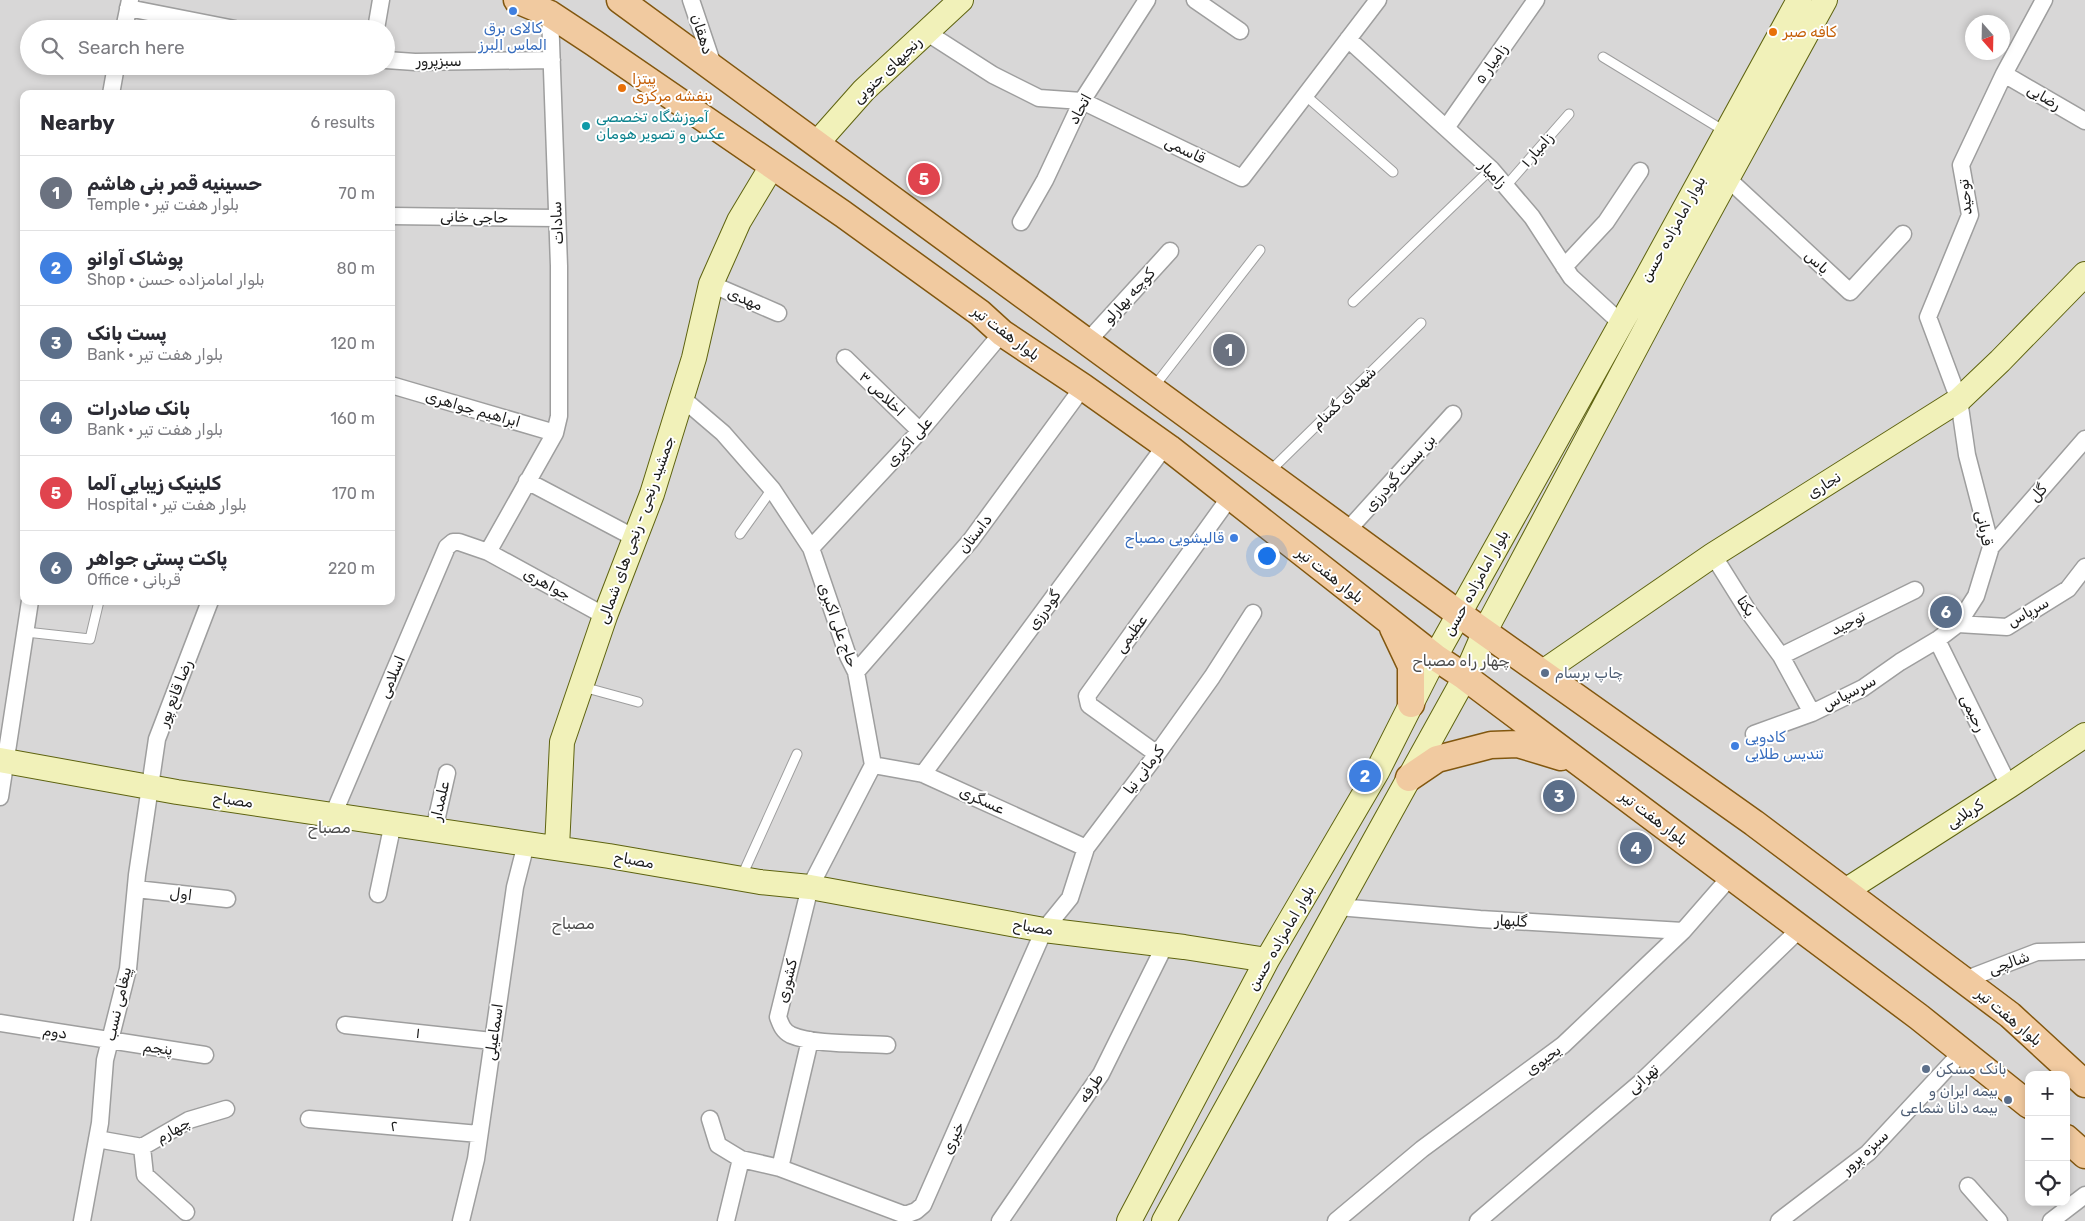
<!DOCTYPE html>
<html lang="en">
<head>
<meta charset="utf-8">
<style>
	body { margin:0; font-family:Rubik,"Noto Sans Arabic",sans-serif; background:#f7f7f7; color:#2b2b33 }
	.controls { position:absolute; right:15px; bottom:15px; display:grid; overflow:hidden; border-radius:10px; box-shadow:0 2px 8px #0003 }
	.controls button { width:45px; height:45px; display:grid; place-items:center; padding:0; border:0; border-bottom:1px solid #e1e1e2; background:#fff; color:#2b2b33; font:25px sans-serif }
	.compass { position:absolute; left:1965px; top:15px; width:45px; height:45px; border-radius:50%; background:#fff; box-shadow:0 2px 8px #0003; rotate:160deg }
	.you { position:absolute; left:1266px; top:555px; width:18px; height:18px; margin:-12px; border:4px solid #fff; border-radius:50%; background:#1a73e8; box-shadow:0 0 0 8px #1a73e833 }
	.badge { display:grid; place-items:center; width:32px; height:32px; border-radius:50%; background:#b0151c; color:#fff; font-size:16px; font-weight:700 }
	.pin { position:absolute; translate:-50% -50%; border:2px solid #fff; box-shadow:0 1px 5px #0006 }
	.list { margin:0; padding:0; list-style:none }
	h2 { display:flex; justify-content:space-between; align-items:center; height:65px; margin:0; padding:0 20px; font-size:21px }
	h2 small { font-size:16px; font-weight:400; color:#7c7c81 }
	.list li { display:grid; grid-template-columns:32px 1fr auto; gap:15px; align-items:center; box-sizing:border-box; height:75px; padding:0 20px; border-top:1px solid #e1e1e2 }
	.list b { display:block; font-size:19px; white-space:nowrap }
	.list p { margin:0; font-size:16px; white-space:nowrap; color:#7c7c81 }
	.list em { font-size:16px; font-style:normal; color:#7c7c81 }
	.icon { flex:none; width:28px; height:28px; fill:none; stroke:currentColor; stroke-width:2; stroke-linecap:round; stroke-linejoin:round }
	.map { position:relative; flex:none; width:2085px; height:1221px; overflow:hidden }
	.search { position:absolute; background:#fff; box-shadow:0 2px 8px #0003; left:20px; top:20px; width:375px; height:55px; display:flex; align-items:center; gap:12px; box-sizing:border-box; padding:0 18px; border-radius:28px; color:#7c7c81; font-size:19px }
	.panel { position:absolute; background:#fff; box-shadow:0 2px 8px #0003; left:20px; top:90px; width:375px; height:515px; border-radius:10px }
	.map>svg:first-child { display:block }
	.residential { fill:#d8d7d7; fill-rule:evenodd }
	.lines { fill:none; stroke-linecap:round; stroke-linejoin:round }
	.lane-casing { stroke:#9e9e9e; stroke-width:11 }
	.street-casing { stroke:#9e9e9e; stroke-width:19 }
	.secondary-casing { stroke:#5e6310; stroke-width:26 }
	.primary-casing { stroke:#82570f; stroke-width:29 }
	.lane { stroke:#fff; stroke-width:9 }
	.street { stroke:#fff; stroke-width:16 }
	.secondary { stroke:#f1f1b9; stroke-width:24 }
	.primary { stroke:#f1caa0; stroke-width:26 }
	.shop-dot { fill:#3f7fe0; stroke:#fff; stroke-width:2 }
	.food-dot { fill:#e8710a; stroke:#fff; stroke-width:2 }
	.culture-dot { fill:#0f9aa8; stroke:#fff; stroke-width:2 }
	.service-dot { fill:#5c6f8a; stroke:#fff; stroke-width:2 }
	.labels { text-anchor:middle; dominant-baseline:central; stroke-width:4; stroke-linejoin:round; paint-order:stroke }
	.shop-label { font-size:15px; fill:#366cbe; stroke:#fff }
	.food-label { font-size:15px; fill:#c56008; stroke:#fff; text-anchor:start }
	.street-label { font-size:15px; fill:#1a1a1a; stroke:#fff }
	.culture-label { font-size:15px; fill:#0d838f; stroke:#fff; text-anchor:start }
	.service-label { font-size:15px; fill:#4e5e75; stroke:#fff; text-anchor:start }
	.neighbourhood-label { font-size:16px; fill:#4d4d4d; stroke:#fff }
</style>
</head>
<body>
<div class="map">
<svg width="2085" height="1221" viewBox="0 0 2085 1221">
	<rect width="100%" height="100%" fill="#ebe7e1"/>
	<!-- residential -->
	<path class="residential" d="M0 0H2085V1221H0ZM1972 22H2002V52H1972ZM29 29H386V66H29ZM24 94H391V601H24ZM2029 1075H2066V1202H2029Z"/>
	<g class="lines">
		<defs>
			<path id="lane" d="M1603 57 1726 132
				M1305 95 1393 172
				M1506 186 1569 114
				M1353 302 1491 169
				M1153 388 1260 250
				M1268 473 1421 323
				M740 534 772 489
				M26 632 90 639 99 601
				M583 687 638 702
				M741 878 797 754"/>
			<path id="street" d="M691 0 714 68
				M1195 0 1240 31
				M128 8 235 29
				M124 29 130 0
				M376 29 381 0
				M926 32 993 75 1039 98 1082 101 1242 178 1378 0
				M1348 39 1491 169 1532 217 1571 277 1621 323
				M386 60 415 62 552 60
				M2004 74 2085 121
				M111 94 116 66
				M1446 128 1536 0
				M1727 178 1850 292 1903 234
				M391 216 557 218
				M1021 222 1045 180 1082 101 1147 0
				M1564 267 1606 222 1640 171
				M711 284 778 313
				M1088 341 1170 251
				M845 358 920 431
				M391 385 555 433
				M682 398 723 433 772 489 811 548 848 656 856 672 873 765 810 887 778 1017C781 1025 783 1031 791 1035 814 1045 861 1043 887 1045
				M527 481 635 538
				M1347 531 1453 414
				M1991 547 2085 439
				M811 548 920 431 1002 333
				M488 552 555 433 559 416V266L550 14
				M1713 555 1748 611 1781 656 1812 713
				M1958 624 2007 627 2068 589 2085 567
				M1937 640 2009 786
				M1781 656 1915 590
				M856 672 971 540 1083 387
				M1754 734 1812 713 1863 688 1900 662 1937 640 1958 624 1976 596 1991 547 1967 455 1959 400 1928 317 1970 215 1961 165 2004 74 2044 0
				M1157 754 1089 705 1087 696 1230 497
				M873 765 923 774 1086 848
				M923 774 1165 446
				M0 797 30 601
				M333 815 447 547 453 542H459L488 552 605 616
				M434 830 447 773
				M136 889 227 899
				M378 894 393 823
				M1338 907 1480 919 1683 931
				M1964 980 2037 952 2085 951
				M0 1023 205 1055
				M345 1025 492 1041
				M309 1119 479 1134
				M710 1119 718 1145 741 1159 780 1168 905 1215 916 1211 923 1205 1044 930 1070 898 1086 848 1157 754 1212 677 1253 613
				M97 1139 142 1147
				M780 1168 810 1040
				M1968 1186 1999 1221
				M186 1212 145 1175 142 1147 189 1120 226 1109
				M82 1221 100 1123 105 1060 128 969 137 875 157 739 210 601
				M461 1221 476 1159 515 887 526 844
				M726 1221 741 1159
				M1000 1221 1101 1074 1165 945
				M1336 1221 1422 1149 1563 1045 1683 931 1731 876
				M1478 1221 1640 1083 1801 928
				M1779 1221 1868 1153 1962 1052
				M2051 1221 2085 1195"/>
			<path id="secondary" d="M817 143 864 90 961 0
				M1543 672 1713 555 1959 400 2000 361 2085 274
				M0 760 177 792 609 856 760 882 810 887 1044 930 1184 947 1267 960
				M557 848 562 742 605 616 652 494 694 358 711 284 739 221 772 166
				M1845 891 2009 786 2085 735
				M1129 1221 1267 960 1377 772 1435 657 1646 279 1799 0
				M1164 1221 1465 677 1485 631 1675 274 1825 0"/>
			<path id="primary" d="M517 0 550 14 594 43 843 214 980 313 1002 333 1083 387 1169 448 1435 657 1465 677 1919 1017 2029 1105
				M620 0 1459 614 1754 823 2010 1015 2085 1084
				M1393 628 1411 666V704
				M1409 778 1437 759 1491 745 1518 744 1561 757
				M2066 1138 2085 1155"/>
		</defs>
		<!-- lane casing -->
		<use href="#lane" class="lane-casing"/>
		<!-- street casing -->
		<use href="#street" class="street-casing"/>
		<!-- secondary casing -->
		<use href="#secondary" class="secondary-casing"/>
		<!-- primary casing -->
		<use href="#primary" class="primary-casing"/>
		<!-- lane -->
		<use href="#lane" class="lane"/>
		<!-- street -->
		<use href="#street" class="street"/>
		<!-- secondary -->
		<use href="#secondary" class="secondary"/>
		<!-- primary -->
		<use href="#primary" class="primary"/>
	</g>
	<!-- markers -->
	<g class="shop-dot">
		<circle cx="513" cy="11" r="5"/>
		<circle cx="1234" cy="538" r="5"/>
		<circle cx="1735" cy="746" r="5"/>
	</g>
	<g class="food-dot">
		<circle cx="1773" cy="32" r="5"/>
		<circle cx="622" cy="88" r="5"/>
	</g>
	<circle class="culture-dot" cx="586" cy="126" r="5"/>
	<g class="service-dot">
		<circle cx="1545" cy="673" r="5"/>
		<circle cx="1926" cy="1069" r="5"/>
		<circle cx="2008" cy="1100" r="5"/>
	</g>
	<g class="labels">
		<!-- shop labels -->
		<g class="shop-label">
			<text x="513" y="28">کالای برق<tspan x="513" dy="17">الماس البرز</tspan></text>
			<text x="1224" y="538" text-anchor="end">قالیشویی مصباح</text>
			<text x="1745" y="737" text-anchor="start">کادویی<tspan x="1745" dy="17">تندیس طلایی</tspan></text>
		</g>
		<!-- food labels -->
		<g class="food-label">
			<text x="1783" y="32">کافه صبر</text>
			<text x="632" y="79">پیتزا<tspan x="632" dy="17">بنفشه مرکزی</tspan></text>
		</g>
		<!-- street labels -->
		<g class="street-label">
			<text transform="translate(702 34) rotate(72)">دهقان</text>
			<text x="439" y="61">سبزپرور</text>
			<text transform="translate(1491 64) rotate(-55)">زامیار ۵</text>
			<text transform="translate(887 70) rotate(-44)">رنجیهای جنوبی</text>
			<text transform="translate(2044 97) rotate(30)">رضایی</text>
			<text transform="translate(1080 109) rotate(-62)">اتحاد</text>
			<text transform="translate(1185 150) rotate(26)">قاسمی</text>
			<text transform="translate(1537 150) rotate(-49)">زامیار ۱</text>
			<text transform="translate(1493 174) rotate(46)">زامیار</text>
			<text transform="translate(1965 197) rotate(-96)">توحید</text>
			<text transform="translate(474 217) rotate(1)">حاجی خانی</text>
			<text transform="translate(557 223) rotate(-93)">سادات</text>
			<text transform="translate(1673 229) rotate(-61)">بلوار امامزاده حسن</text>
			<text transform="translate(1817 262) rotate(43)">یاس</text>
			<text transform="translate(1129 296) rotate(-48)">کوچه بهارلو</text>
			<text transform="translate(745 299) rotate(23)">مهدی</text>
			<text transform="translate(1006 333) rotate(37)">بلوار هفت تیر</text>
			<text transform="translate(882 394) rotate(44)">اخلاص ۳</text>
			<text transform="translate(1344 398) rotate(-44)">شهدای گمنام</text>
			<text transform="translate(473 409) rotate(16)">ابراهیم جواهری</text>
			<text transform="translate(909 442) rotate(-48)">علی اکبری</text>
			<text transform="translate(1400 473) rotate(-48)">بن بست گودرزی</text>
			<text transform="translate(1824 485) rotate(-32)">نجاری</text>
			<text transform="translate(2038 493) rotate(-49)">گل</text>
			<text transform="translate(1984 528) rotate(79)">قربانی</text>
			<text transform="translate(636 530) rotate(-70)">جمشید رنجی - رنجی های شمالی</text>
			<text transform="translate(975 534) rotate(-52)">داستان</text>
			<text transform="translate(1330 575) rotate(38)">بلوار هفت تیر</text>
			<text transform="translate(1476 583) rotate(-61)">بلوار امامزاده حسن</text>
			<text transform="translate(547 584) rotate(28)">جواهری</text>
			<text transform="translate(1746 606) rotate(56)">یکتا</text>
			<text transform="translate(1044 610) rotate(-54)">گودرزی</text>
			<text transform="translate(2028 612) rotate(-29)">سرپاس</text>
			<text transform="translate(1848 623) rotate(-26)">توحید</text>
			<text transform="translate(838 625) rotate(70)">حاج علی اکبری</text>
			<text transform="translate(1131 634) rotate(-54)">عظیمی</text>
			<text transform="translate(392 677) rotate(-67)">اسلامی</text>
			<text transform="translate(175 693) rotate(-69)">رضا قانع پور</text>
			<text transform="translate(1849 693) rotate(-28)">سرسپاس</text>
			<text transform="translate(1973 713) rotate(64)">رحیمی</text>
			<text transform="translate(1144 770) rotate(-53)">کرمانی نیا</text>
			<text transform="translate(233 800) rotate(8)">مصباح</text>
			<text transform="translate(982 800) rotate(24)">عسگری</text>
			<text transform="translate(440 801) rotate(-77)">علمدار</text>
			<text transform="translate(1965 814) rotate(-32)">کربلایی</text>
			<text transform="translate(1654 818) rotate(37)">بلوار هفت تیر</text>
			<text transform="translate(634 860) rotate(10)">مصباح</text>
			<text transform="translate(181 894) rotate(7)">اول</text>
			<text transform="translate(1511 921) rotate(3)">گلبهار</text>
			<text transform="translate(1033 927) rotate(9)">مصباح</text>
			<text transform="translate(1281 938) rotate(-60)">بلوار امامزاده حسن</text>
			<text transform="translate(2009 963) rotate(-20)">شالچی</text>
			<text transform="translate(787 981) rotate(-76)">کشوری</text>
			<text transform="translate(118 1004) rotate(-77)">پیغامی نسب</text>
			<text transform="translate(2009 1017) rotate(40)">بلوار هفت تیر</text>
			<text transform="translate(55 1032) rotate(9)">دوم</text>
			<text transform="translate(494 1032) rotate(-82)">اسماعیلی</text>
			<text transform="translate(418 1033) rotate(6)">۱</text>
			<text transform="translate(158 1048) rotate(8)">پنجم</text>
			<text transform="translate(1543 1060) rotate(-37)">یحیوی</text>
			<text transform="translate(1643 1079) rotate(-42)">تهرانی</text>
			<text transform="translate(1091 1088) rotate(-56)">طرفه</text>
			<text transform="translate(394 1126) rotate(5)">۲</text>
			<text transform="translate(173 1130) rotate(-29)">چهارم</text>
			<text transform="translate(953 1138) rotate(-66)">خیری</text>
			<text transform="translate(1865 1152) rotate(-42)">سبزه پرور</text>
		</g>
		<!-- culture labels -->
		<g class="culture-label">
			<text x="596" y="117">آموزشگاه تخصصی<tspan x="596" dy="17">عکس و تصویر هومان</tspan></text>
		</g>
		<!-- service labels -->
		<g class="service-label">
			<text x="1555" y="673">چاپ برسام</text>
			<text x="1936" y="1069">بانک مسکن</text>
			<text x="1998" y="1091" text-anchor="end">بیمه ایران و<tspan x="1998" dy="17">بیمه دانا شماعی</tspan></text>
		</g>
		<!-- neighbourhood labels -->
		<g class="neighbourhood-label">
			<text x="1461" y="660">چهار راه مصباح</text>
			<text x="329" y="827">مصباح</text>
			<text x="573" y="923">مصباح</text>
		</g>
	</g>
</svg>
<div class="controls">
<button>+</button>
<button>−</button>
<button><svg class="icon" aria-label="locate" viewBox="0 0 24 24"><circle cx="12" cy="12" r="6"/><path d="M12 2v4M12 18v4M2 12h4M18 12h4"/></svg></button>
</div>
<svg class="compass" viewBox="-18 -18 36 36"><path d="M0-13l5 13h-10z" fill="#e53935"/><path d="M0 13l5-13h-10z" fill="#7c7c81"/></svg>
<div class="you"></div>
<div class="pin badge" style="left:1229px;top:350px;background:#6b7280">1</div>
<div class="pin badge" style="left:1365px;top:776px;background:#3f7fe0">2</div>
<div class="pin badge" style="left:1559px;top:796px;background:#5c6f8a">3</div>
<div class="pin badge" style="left:1636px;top:848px;background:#5c6f8a">4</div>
<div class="pin badge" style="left:924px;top:179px;background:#e0444e">5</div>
<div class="pin badge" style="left:1946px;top:612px;background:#5c6f8a">6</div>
<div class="search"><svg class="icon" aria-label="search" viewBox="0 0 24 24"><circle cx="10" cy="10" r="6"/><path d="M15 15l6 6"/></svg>Search here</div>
<section class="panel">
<h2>Nearby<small>6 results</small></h2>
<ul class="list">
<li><span class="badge" style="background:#6b7280">1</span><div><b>حسینیه قمر بنی هاشم</b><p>Temple · بلوار هفت تیر</p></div><em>70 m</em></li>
<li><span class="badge" style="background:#3f7fe0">2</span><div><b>پوشاک آوانو</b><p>Shop · بلوار امامزاده حسن</p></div><em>80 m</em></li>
<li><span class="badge" style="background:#5c6f8a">3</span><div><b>پست بانک</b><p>Bank · بلوار هفت تیر</p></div><em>120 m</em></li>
<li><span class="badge" style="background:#5c6f8a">4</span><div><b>بانک صادرات</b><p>Bank · بلوار هفت تیر</p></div><em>160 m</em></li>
<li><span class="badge" style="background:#e0444e">5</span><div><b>کلینیک زیبایی آلما</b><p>Hospital · بلوار هفت تیر</p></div><em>170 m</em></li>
<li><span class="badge" style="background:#5c6f8a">6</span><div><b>پاکت پستی جواهر</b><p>Office · قربانی</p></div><em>220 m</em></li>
</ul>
</section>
</div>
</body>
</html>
